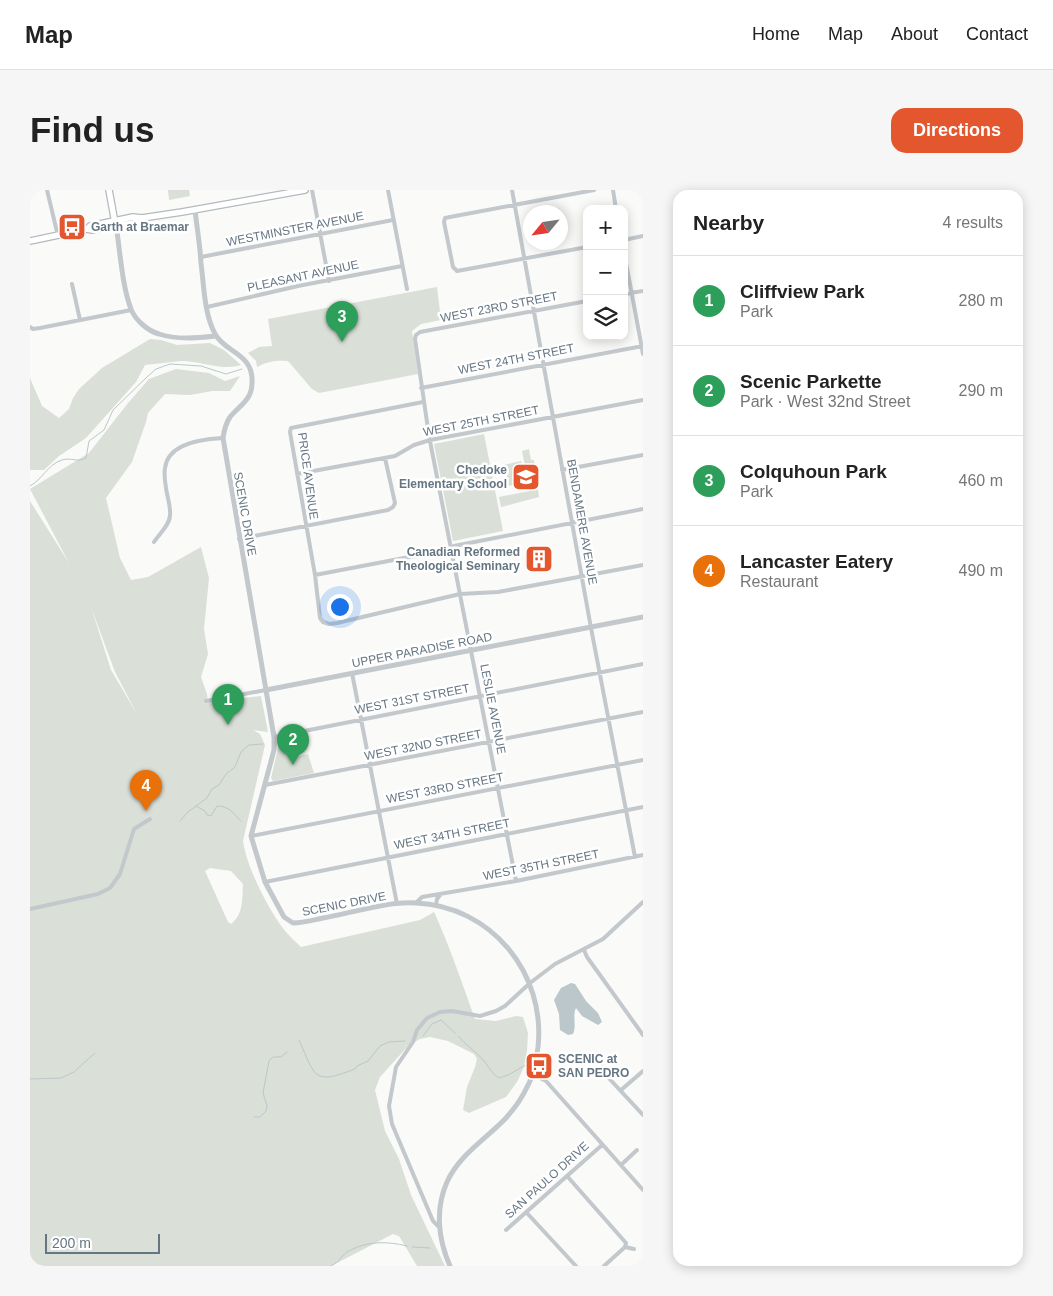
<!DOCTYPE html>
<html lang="en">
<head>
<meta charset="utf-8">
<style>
	body { margin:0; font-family:Arial,sans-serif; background:#f6f6f6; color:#222 }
	.controls { position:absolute; right:15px; top:15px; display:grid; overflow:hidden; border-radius:10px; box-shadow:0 2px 12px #0003 }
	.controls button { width:45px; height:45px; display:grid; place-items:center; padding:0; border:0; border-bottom:1px solid #e0e0e0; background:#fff; color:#222; font:25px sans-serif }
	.compass { position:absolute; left:493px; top:15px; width:45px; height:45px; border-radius:50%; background:#fff; box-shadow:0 2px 12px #0003; rotate:241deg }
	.scale { position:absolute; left:15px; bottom:12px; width:115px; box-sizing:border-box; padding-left:5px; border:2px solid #657683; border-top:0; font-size:14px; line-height:18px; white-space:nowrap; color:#657683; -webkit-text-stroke:4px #fff; paint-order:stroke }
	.you { position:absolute; left:309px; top:416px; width:18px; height:18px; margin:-12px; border:4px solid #fff; border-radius:50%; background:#1a73e8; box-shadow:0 0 0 8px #1a73e833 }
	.badge { display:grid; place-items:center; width:32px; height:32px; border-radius:50%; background:#e4572e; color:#fff; font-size:16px; font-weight:700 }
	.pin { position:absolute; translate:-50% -41px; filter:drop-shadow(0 1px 2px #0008) }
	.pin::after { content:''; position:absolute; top:26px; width:18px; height:15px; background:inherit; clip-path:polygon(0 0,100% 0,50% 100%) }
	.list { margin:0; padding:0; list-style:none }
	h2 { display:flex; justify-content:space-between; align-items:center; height:65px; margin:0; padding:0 20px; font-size:21px }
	h2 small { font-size:16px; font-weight:400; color:#767676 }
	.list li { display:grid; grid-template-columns:32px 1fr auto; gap:15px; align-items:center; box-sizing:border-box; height:90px; padding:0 20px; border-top:1px solid #e0e0e0 }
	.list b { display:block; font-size:19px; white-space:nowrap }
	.list p { margin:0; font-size:16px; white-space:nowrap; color:#767676 }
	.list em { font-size:16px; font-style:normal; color:#767676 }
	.icon { flex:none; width:28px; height:28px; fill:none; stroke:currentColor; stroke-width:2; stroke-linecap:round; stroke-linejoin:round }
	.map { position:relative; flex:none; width:613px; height:1076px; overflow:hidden; border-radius:15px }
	header { display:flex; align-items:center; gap:30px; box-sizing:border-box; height:70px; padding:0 25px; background:#fff; border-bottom:1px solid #e0e0e0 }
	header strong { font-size:24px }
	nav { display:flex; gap:28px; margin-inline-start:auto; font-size:18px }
	.intro { display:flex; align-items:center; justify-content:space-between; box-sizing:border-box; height:120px; padding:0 30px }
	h1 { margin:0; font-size:35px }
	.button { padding:12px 22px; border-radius:15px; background:#e4572e; color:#fff; font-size:18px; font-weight:700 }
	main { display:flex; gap:30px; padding:0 30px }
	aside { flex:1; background:#fff; border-radius:15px; box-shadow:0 2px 12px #0003 }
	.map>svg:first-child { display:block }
	.green { fill:#dadfd7; fill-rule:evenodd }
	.water { fill:#bbc7cb }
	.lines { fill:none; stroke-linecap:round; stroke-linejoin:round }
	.stream { stroke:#bbc7cb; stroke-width:1 }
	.secondary-casing { stroke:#b3babf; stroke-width:8 }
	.minor { stroke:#c3c8cc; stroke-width:4 }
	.tertiary { stroke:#c3c8cc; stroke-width:5 }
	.secondary { stroke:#fff; stroke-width:5.5 }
	.labels { text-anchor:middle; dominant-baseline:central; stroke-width:5; stroke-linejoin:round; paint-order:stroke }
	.poi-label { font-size:12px; font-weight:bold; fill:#657683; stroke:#fff; text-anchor:start }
	.street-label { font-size:12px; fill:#657683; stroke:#fff }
</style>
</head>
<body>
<header>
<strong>Map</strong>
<nav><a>Home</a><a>Map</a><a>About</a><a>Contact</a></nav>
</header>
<div class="intro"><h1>Find us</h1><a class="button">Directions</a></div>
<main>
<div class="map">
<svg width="613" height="1076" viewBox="0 0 613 1076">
	<rect width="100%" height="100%" fill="#fafaf8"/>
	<!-- green -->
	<path class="green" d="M138 0H159L160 6 139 10Z
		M407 97 411 130 391 134 382 141 388 184 289 203 282 199 258 171C247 170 238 171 227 177L226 171 218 163 229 157 242 156 238 129Z
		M120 149 131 150 147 155 180 153 194 160 211 175C190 181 172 171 151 171 139 172 127 174 115 175L106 192 56 248 29 266 14 280H0V188L12 216 29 228 39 219 43 208 49 199 72 178Z
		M146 179 179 183 195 191 210 186 200 201H182L160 205 135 204 118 223 116 232 102 272 76 308 90 368 101 390 118 387 171 357 179 388 174 439 178 464 171 487 177 504 178 512 173 513 231 506 238 542 223 540 230 544 235 555 213 651C216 675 237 717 252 737 257 744 265 751 271 757L390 730 404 722C420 757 432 793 445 829L466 831 486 826 493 827 498 843 497 861 494 877 487 892 476 907 439 923 433 920 437 897 445 877 447 869 444 864 418 851 400 847 390 849 379 855 350 887 345 900 355 941 369 969 381 1005 415 1076H387L369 1046 363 1044 301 1076H0V311L39 373 0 299 59 263 98 213 119 189ZM61 417 85 482 107 524 81 480ZM180 678 201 681 213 694C212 708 214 724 201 734L198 732 175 681Z
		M454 244 473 341 423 351 404 254Z
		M499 259 501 270H504L509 307 471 317 469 307 500 301 492 261Z
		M491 271 495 293 478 296 474 275Z
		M261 547 265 567 278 564 284 583 243 591 241 588 250 550Z"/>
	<!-- water -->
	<path class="water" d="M541 793 545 794 556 811 568 823 572 832 568 835 552 826 546 818C542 826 547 835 543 844L538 845 530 840 529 824 524 810 531 798Z"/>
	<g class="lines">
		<!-- stream -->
		<path class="stream" d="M0 296C12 290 18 274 32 270 41 267 48 273 56 268L59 251 74 240 83 220 118 186 126 179 140 174 171 176 196 184 212 179
			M166 616 177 608 182 599 189 595 196 584 205 577 211 562 219 555 233 554
			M150 631 158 622 166 616 175 621 177 625 181 626 187 616C199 616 203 623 211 631
			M393 846 402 834 411 830 425 843
			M428 846C435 855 446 861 454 871 460 878 461 883 469 888L478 885 496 875
			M269 850C286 888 283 895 325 879L327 876 338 871 350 856 359 852 375 851
			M0 889 31 888 44 882 65 863
			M224 927H230L236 921 237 916 233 903 239 871C242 866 245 867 251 867L257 862
			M382 1057 400 1058
			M301 1076C312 1071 311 1064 319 1061 337 1051 357 1051 377 1056"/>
		<defs>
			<path id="secondary" d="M79 0 85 33
				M57 39 62 40 104 33 112 28
				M0 51 57 39 60 36 103 27 112 28 152 22 275 0"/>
		</defs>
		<!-- secondary casing -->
		<use href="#secondary" class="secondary-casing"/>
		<!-- minor -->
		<path class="minor" d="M17 0 28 46
			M282 0 299 91
			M358 0 377 99
			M482 0 561 438 605 667
			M583 0 586 19
			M594 50 613 46
			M557 57 427 81 423 77 414 32 415 28 420 27 564 0
			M594 62 613 164
			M171 67 363 30
			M42 94 50 130
			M594 104 613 101
			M177 117 268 96 372 76
			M0 137 3 139 10 138 101 120
			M391 198 613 156
			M393 212 261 238 260 242 285 385 290 428 293 432 299 434 307 433 430 404 468 402 613 375
			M532 280 613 265
			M267 284 365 266 384 255 400 250 613 210
			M209 349 358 320 363 317 365 313 355 268
			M124 352C129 344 140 335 140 325 141 317 137 306 136 298 135 292 134 284 135 278 138 253 172 249 193 248
			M285 385 416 360 424 356 613 319
			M322 483 367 714
			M176 511 236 500
			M244 547 613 474
			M235 595 613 522
			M221 646 613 570
			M486 691 399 246 385 149 386 145 390 142 557 111
			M235 692 613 617
			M386 713 392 707 486 691 613 665
			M406 715 407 709 411 704
			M0 719 68 704 80 698 90 684 104 639 120 629
			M554 760 557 767 613 845
			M572 877 575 884 613 925
			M502 884 516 891 613 1000
			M591 900 613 881
			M591 975 607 960
			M537 986 596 1053 595 1057 574 1076
			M496 1022 546 1076
			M409 1037 403 1031 362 934 359 916 366 877 383 852 387 840 397 828 410 822 422 821 450 826 466 821 475 816 500 793 525 774 573 749 613 712
			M476 1040 572 955
			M595 1057 604 1059"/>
		<!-- tertiary -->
		<path class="tertiary" d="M165 20C167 38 170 55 171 73 174 96 174 123 185 144 195 163 224 163 222 193 222 210 210 215 200 227 196 233 194 241 193 248L244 547V560L221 646 235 692 254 727 263 733C273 733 283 730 293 728 321 723 358 711 386 713 461 716 516 783 508 857 506 871 504 885 497 897 492 908 484 919 476 928 456 949 429 965 417 992 405 1019 408 1049 420 1076
			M86 35C90 60 92 96 101 119 105 130 118 141 129 144 147 150 167 148 186 146
			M236 500 613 427"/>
		<!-- secondary -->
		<use href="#secondary" class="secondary"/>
	</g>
	<!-- icons -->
	<defs>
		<symbol id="bus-square" viewBox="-11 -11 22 22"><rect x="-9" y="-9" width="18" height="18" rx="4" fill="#e4572e" stroke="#fff"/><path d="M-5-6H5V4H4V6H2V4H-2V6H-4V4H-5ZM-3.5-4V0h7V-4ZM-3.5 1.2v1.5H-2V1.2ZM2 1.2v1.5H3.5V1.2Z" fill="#fff"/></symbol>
		<symbol id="school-square" viewBox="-11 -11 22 22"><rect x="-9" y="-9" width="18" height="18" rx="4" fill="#e4572e" stroke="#fff"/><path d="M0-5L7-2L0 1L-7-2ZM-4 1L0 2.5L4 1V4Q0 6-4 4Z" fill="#fff"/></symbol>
		<symbol id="building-square" viewBox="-11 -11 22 22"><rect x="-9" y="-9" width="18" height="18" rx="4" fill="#e4572e" stroke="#fff"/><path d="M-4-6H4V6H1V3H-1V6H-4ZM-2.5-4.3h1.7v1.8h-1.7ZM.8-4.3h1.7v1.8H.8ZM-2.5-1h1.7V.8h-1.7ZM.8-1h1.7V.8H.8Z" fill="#fff"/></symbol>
	</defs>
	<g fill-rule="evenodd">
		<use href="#bus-square" x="26" y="21" width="32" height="32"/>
		<use href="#school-square" x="480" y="271" width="32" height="32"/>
		<use href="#building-square" x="493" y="353" width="32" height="32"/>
		<use href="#bus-square" x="493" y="860" width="32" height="32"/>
	</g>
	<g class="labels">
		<!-- poi labels -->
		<g class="poi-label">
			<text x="61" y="37">Garth at Braemar</text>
			<text x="477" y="280" text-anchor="end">Chedoke<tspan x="477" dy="14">Elementary School</tspan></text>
			<text x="490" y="362" text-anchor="end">Canadian Reformed<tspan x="490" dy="14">Theological Seminary</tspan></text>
			<text x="528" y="869">SCENIC at<tspan x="528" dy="14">SAN PEDRO</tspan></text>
		</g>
		<!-- street labels -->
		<g class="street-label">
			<text transform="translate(265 39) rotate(-11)">WESTMINSTER AVENUE</text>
			<text transform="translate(273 86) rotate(-12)">PLEASANT AVENUE</text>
			<text transform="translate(469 117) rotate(-11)">WEST 23RD STREET</text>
			<text transform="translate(486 169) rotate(-11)">WEST 24TH STREET</text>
			<text transform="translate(451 231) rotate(-11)">WEST 25TH STREET</text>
			<text transform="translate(278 286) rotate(82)">PRICE AVENUE</text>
			<text transform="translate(215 324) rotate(80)">SCENIC DRIVE</text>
			<text transform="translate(552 332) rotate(80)">BENDAMERE AVENUE</text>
			<text transform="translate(392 460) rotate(-11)">UPPER PARADISE ROAD</text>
			<text transform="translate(382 509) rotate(-11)">WEST 31ST STREET</text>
			<text transform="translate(463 519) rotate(79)">LESLIE AVENUE</text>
			<text transform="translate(393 555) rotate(-11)">WEST 32ND STREET</text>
			<text transform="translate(415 598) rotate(-11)">WEST 33RD STREET</text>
			<text transform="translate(422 644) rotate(-11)">WEST 34TH STREET</text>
			<text transform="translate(511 675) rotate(-11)">WEST 35TH STREET</text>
			<text transform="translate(314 714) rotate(-11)">SCENIC DRIVE</text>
			<text transform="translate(517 990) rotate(-42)">SAN PAULO DRIVE</text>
		</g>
	</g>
</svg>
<div class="controls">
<button>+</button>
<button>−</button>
<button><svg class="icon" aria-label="layers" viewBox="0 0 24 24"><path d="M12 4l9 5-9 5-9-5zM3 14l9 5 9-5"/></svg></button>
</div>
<svg class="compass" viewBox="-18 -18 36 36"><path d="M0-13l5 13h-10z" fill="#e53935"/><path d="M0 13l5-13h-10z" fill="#767676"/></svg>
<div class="scale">200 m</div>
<div class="you"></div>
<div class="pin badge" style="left:198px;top:535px;background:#2e9e5b">1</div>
<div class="pin badge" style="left:263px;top:575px;background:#2e9e5b">2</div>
<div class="pin badge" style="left:312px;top:152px;background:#2e9e5b">3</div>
<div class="pin badge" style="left:116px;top:621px;background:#e8710a">4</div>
</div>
<aside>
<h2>Nearby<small>4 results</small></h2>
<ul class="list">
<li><span class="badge" style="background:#2e9e5b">1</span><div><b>Cliffview Park</b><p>Park</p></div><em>280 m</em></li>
<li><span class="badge" style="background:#2e9e5b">2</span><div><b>Scenic Parkette</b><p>Park · West 32nd Street</p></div><em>290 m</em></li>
<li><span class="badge" style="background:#2e9e5b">3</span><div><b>Colquhoun Park</b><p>Park</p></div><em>460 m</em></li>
<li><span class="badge" style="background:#e8710a">4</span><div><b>Lancaster Eatery</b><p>Restaurant</p></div><em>490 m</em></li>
</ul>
</aside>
</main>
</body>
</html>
